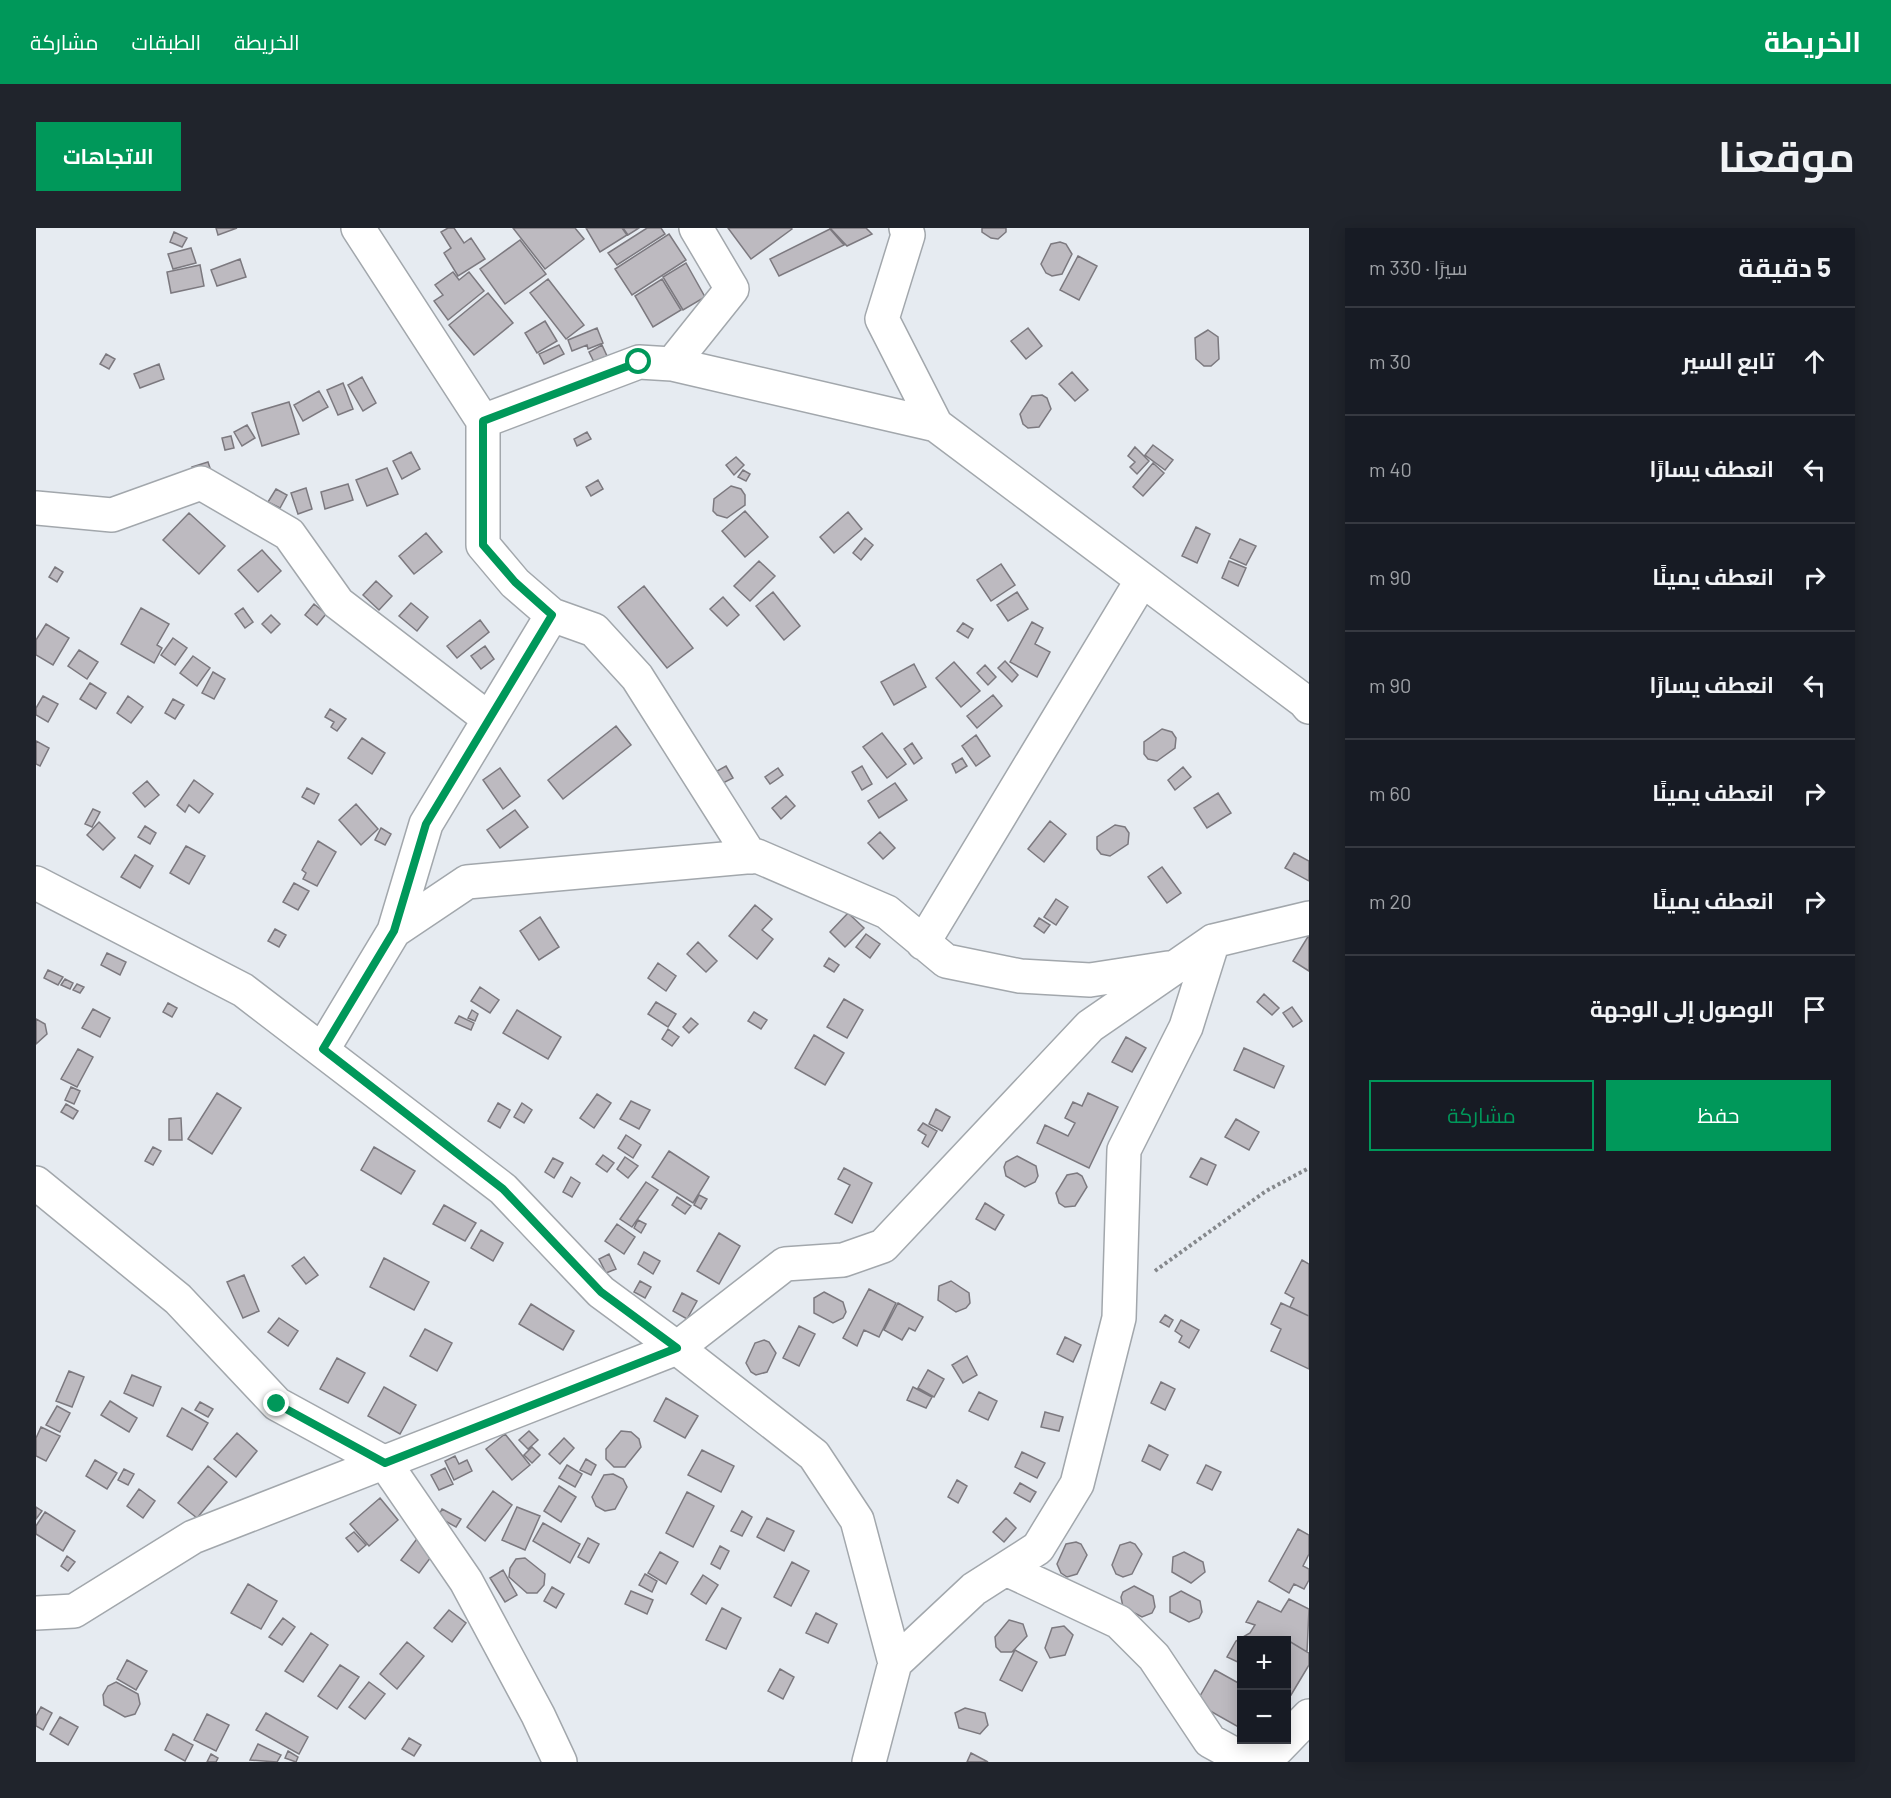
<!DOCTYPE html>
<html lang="ar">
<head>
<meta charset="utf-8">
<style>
	body { margin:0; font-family:Barlow,Cairo,sans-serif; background:#20242c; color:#f1f3f6; direction:rtl }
	.controls { position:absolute; right:18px; bottom:18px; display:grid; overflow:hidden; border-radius:0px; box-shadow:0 3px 15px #0003 }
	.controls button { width:54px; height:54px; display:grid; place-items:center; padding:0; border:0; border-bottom:2px solid #363941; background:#171b24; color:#f1f3f6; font:30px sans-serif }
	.stop { position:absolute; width:18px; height:18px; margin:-14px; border:4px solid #00985a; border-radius:50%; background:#fff }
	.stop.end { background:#00985a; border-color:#fff; box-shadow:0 2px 6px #0008 }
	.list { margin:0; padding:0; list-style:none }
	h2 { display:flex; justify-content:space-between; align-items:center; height:78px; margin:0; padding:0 24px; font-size:26px }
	h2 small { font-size:20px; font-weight:400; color:#9ea1a6 }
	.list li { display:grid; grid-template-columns:39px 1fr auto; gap:18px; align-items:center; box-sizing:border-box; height:108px; padding:0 24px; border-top:2px solid #363941 }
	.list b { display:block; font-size:22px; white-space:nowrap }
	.list em { font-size:20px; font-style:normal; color:#9ea1a6 }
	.actions { display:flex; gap:12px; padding:18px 24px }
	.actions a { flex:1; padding:14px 0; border:2px solid #00985a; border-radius:0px; text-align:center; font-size:21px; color:#00985a }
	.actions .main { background:#00985a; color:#fff }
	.icon { flex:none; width:33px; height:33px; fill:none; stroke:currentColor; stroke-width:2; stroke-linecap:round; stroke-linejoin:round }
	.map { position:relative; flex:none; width:1273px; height:1534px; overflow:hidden; direction:ltr; border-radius:0px }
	header { display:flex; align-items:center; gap:36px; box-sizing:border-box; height:84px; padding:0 30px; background:#00985a; color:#fff }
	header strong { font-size:28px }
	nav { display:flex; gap:33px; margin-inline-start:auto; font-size:21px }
	.intro { display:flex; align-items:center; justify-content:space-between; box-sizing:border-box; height:144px; padding:0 36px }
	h1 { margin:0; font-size:42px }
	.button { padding:15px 27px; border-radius:0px; background:#00985a; color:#fff; font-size:21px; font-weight:700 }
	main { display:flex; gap:36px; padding:0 36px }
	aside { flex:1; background:#171b24; border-radius:0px; box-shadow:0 3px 15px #0003 }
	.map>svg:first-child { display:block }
	.building { fill:#bdbac0; stroke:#7c797f; stroke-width:1.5 }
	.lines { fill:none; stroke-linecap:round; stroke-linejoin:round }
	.minor-casing { stroke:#a2a7ac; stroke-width:36 }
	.path { stroke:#85888c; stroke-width:4; stroke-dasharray:3 3; stroke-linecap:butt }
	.minor { stroke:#fff; stroke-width:33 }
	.route { stroke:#00985a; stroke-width:8 }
</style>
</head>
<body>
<header>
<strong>الخريطة</strong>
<nav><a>الخريطة</a><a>الطبقات</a><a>مشاركة</a></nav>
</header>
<div class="intro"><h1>موقعنا</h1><a class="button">الاتجاهات</a></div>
<main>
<aside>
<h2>5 دقيقة<small>سيرًا · 330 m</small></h2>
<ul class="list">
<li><svg class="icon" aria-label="ahead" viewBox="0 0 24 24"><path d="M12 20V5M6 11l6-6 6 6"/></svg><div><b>تابع السير</b></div><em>30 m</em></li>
<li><svg class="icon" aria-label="left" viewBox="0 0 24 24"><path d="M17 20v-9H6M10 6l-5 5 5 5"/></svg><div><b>انعطف يسارًا</b></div><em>40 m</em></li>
<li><svg class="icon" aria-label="right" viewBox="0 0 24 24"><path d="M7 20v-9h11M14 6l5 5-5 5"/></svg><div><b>انعطف يمينًا</b></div><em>90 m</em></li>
<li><svg class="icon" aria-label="left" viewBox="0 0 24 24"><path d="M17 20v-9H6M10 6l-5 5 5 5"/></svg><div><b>انعطف يسارًا</b></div><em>90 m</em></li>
<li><svg class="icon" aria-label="right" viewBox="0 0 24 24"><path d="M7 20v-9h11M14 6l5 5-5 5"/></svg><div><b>انعطف يمينًا</b></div><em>60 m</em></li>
<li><svg class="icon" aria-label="right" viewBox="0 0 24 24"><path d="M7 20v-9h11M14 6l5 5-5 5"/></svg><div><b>انعطف يمينًا</b></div><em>20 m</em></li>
<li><svg class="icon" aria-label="arrive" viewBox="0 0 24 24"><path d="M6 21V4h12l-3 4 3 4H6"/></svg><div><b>الوصول إلى الوجهة</b></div></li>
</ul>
<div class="actions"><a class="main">حفظ</a><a>مشاركة</a></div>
</aside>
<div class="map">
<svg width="1273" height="1534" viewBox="0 0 1273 1534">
	<rect width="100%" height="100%" fill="#e6ebf1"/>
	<!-- building -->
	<path class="building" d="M180 0H201L182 7Z
		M412 0H418L428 15 435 10 449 31 422 48 408 25 415 20 405 4Z
		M477 0H539L548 11 509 41Z
		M550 0H586L591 7 564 24Z
		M587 0H603L592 7Z
		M611 0H625L629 6 581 37 572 25Z
		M692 0H755L756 1 715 31Z
		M794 0H830L836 6 811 18Z
		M946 0H970V4L962 11 955 10 946 4Z
		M794 1 808 17 743 48 734 31Z
		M138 4 151 10 146 19 134 14Z
		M633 6 650 32 596 67 579 41Z
		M484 12 510 46 469 76 444 41Z
		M1024 14 1030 16 1036 26 1026 46 1016 48 1010 45 1005 36 1015 16Z
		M155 20 160 35 137 41 132 26Z
		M1042 28 1061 38 1043 72 1024 62Z
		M204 31 210 49 181 58 175 42Z
		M650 35 669 69 647 82 627 49Z
		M164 37 168 58 135 65 131 44Z
		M417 44 423 52 433 44 448 63 412 92 398 73 407 67 399 57Z
		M512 51 548 97 530 111 494 65Z
		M626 51 645 82 617 99 599 68Z
		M452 65 477 95 438 127 413 97Z
		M509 93 521 113 501 125 489 105Z
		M561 100 567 115 552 121 551 117 536 123 532 112Z
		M992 100 1006 118 990 131 975 113Z
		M1172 102 1182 109 1183 131 1175 138H1168L1160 131 1159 110Z
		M523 117 528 126 508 136 503 126Z
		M566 117 571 128 558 134 553 124Z
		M70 126 79 131 73 141 64 136Z
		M123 136 128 151 104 160 98 146Z
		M1036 144 1052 162 1039 173 1023 156Z
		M326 149 340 175 327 183 312 157Z
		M307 155 317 181 302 187 291 162Z
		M283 163 292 179 267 193 258 177Z
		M1006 167 1011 170 1015 181 1003 199 992 200 987 196 984 186 996 168Z
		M253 174 263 206 226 218 216 185Z
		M211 197 219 210 206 218 198 204Z
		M551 204 555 211 541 218 538 211Z
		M195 208 198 220 189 222 186 210Z
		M1117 217 1137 232 1129 242 1109 227Z
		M1099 219 1113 233 1101 246 1094 239 1099 234 1092 228Z
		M375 224 384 241 366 251 357 233Z
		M700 229 708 237 698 247 690 237Z
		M172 234 175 243 159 248 156 239Z
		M1117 235 1128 245 1107 268 1097 259Z
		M351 240 362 266 331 278 320 252Z
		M707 242 714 246 710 253 702 249Z
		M562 252 567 261 555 268 550 259Z
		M312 256 317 272 289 281 285 264Z
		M695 258 705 261 709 267V277L691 290 681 287 677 283 678 271Z
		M270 260 276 281 262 286 255 265Z
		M240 261 251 267 244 280 232 274Z
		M709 283 732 309 709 329 686 303Z
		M812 284 826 301 798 325 784 309Z
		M153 285 189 318 163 346 127 312Z
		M1160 299 1174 306 1161 335 1146 328Z
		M390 305 406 324 378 346 363 328Z
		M829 310 837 317 825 332 817 325Z
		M1204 311 1220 318 1210 337 1194 330Z
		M226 322 245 343 222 364 202 342Z
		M723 333 739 348 714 373 698 358Z
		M1193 333 1210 340 1202 358 1186 350Z
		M965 336 979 357 955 373 941 352Z
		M19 339 27 344 21 354 13 349Z
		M340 353 356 368 343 382 327 367Z
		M608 358 657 420 631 440 582 379Z
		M737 364 764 398 748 412 720 378Z
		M981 364 992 381 972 393 961 377Z
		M687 369 703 387 691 398 674 381Z
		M375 375 392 389 381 403 363 388Z
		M278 376 290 386 281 397 269 387Z
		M105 380 133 396 121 417 126 420 118 435 85 416Z
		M207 380 217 394 209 400 199 386Z
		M235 387 244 396 235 405 226 396Z
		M444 392 453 404 421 430 411 418Z
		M996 394 1007 400 999 416 1014 424 1001 449 974 434Z
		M927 395 937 401 932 410 921 403Z
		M10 396 33 410 17 437 0 427V412Z
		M137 410 151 420 139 437 125 427Z
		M449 418 458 431 445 441 435 428Z
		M43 422 62 434 51 451 32 438Z
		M157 428 174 440 161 458 144 445Z
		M969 433 982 447 976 454 962 440Z
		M918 434 944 463 925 479 900 450Z
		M878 436 890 459 858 477 845 454Z
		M949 437 960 449 952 457 941 445Z
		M177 444 189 451 178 471 166 465Z
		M54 455 70 465 60 481 44 471Z
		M957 467 966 478 941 500 931 488Z
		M7 468 22 476 12 494 0 487V480Z
		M92 468 107 479 95 495 81 485Z
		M137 471 148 477 139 491 129 485Z
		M294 481 310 491 301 503 295 499 298 494 289 489Z
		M580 498 595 517 527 571 512 552Z
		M1126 501 1136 504 1140 510 1139 520 1121 533 1112 531 1108 526V514Z
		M846 505 870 536 851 550 827 519Z
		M940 507 954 528 940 538 926 518Z
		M326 510 349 525 336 546 312 530Z
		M0 513 13 520 4 538 0 536Z
		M876 515 886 530 878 536 868 521Z
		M926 530 931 538 920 545 916 536Z
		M690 538 697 550 687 555 681 543Z
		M826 538 836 556 826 562 816 544Z
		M1147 539 1155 549 1139 562 1132 552Z
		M464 540 484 568 467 581 447 552Z
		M742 540 747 547 734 556 729 549Z
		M158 552 177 566 163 585 153 577 149 584 141 577Z
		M111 553 123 567 109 579 97 565Z
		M859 555 871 572 843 590 832 573Z
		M271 560 283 566 278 576 266 569Z
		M1182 565 1195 585 1171 600 1158 580Z
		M750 568 759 578 745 591 736 580Z
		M320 576 342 601 325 617 303 592Z
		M57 581 64 584 56 599 49 596Z
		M479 582 492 599 464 620 451 602Z
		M1014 593 1030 606 1008 634 992 621Z
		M63 594 79 610 67 622 51 607Z
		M1079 597 1089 599 1093 605 1092 616 1074 628 1065 626 1061 621V609Z
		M109 598 120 605 114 616 102 609Z
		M345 600 355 606 349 617 339 612Z
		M844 604 859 620 847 631 832 615Z
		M282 613 300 624 281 658 267 651 270 645 266 642Z
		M150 618 169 628 153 656 134 645Z
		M1258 625 1273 633V653L1249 640Z
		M99 627 117 638 104 660 85 649Z
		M1126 639 1145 665 1131 675 1112 649Z
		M258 655 273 663 262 682 247 674Z
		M1020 671 1032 679 1020 697 1008 689Z
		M719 677 736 691 726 702 737 711 721 731 693 708Z
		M812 685 828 700 809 719 794 704Z
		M504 689 523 719 503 732 484 703Z
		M1003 690 1014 697 1008 705 998 698Z
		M239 701 250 707 243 719 232 713Z
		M830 706 844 716 834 730 820 719Z
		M1273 707V743L1257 733Z
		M662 714 681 733 670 744 651 726Z
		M71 725 90 734 84 747 65 737Z
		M793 730 803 737 798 744 788 738Z
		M622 735 640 748 630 763 612 750Z
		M12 742 27 749 22 757 8 750Z
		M29 751 37 755 34 761 25 757Z
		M41 756 48 759 44 765 37 762Z
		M444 759 463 772 454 785 435 773Z
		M1228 766 1243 780 1236 787 1221 774Z
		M808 771 827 782 811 810 791 799Z
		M620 774 640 786 632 799 612 786Z
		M132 775 141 780 136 789 127 784Z
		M1256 779 1266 793 1257 799 1247 785Z
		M57 781 74 790 64 809 46 800Z
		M436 782 442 786 439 793 432 790Z
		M481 782 525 809 512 831 467 805Z
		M718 784 731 792 725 801 712 793Z
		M423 788 438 795 435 802 419 795Z
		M655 790 662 796 653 805 647 799Z
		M0 791 9 796 11 806 0 816Z
		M632 801 643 809 636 818 626 811Z
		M778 807 808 825 789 857 759 840Z
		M1090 809 1110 820 1096 844 1076 834Z
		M1208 820 1248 838 1238 860 1198 842Z
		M42 821 57 829 41 859 25 851Z
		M35 859 44 863 38 876 29 872Z
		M181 865 205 880 176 926 152 911Z
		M1052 865 1082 879 1053 940 1001 915 1009 897 1032 908 1039 895 1029 890 1037 874 1046 878Z
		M561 866 575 875 558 900 544 890Z
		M595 873 614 882 603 901 584 891Z
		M462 875 474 882 464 900 452 893Z
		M486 875 496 882 488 895 478 889Z
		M30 876 42 883 37 891 25 884Z
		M900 881 914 889 906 903 893 896Z
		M145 890 146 912H133V891Z
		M1200 891 1223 904 1213 922 1189 909Z
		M887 895 901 903 892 919 886 915 890 907 882 902Z
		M590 907 605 917 597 930 582 920Z
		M117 919 125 923 117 937 109 933Z
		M338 919 379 943 365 966 325 942Z
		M633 923 673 949 657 975 616 949Z
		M567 927 578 935 571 944 560 936Z
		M981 928 1000 938 1002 948 999 954 989 959 970 948 968 939 970 934Z
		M589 929 602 938 592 950 581 941Z
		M517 930 527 935 518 950 509 944Z
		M1165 930 1180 937 1171 957 1154 949Z
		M808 940 836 955 816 995 799 986 814 957 802 951Z
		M1041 945 1046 948 1051 959 1039 978 1029 979 1023 975 1020 965 1031 947Z
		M535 949 544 955 536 969 527 964Z
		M610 954 622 962 596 999 584 991Z
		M663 967 671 971 665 981 658 977Z
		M641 969 655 978 649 986 636 977Z
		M949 975 968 987 959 1002 940 991Z
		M408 977 440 995 429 1013 397 996Z
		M602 992 610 996 605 1005 598 1000Z
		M581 996 599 1009 588 1026 569 1013Z
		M445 1002 467 1015 457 1033 435 1020Z
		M683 1005 704 1018 683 1056 661 1043Z
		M608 1024 624 1033 617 1046 602 1036Z
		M573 1026 580 1041 570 1045 563 1031Z
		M268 1029 282 1047 270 1056 256 1038Z
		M348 1030 393 1054 378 1082 334 1059Z
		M1266 1032 1273 1036V1088L1254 1079 1258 1070 1249 1065Z
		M208 1047 223 1083 207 1090 191 1054Z
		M604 1053 615 1059 609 1070 598 1064Z
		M915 1053 933 1065 934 1075 930 1080 920 1084 902 1072 903 1058Z
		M833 1061 860 1075 843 1109 828 1102 821 1118 807 1110Z
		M788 1064 807 1074 810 1084 807 1090 797 1095 778 1085V1070Z
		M646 1065 661 1073 651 1091 637 1083Z
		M862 1075 887 1089 879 1103 873 1100 866 1112 848 1102Z
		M1245 1075 1273 1088V1141L1235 1123 1245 1101 1235 1096Z
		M495 1076 538 1103 527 1122 483 1096Z
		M1129 1087 1137 1092 1133 1099 1124 1094Z
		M243 1090 262 1103 252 1118 232 1104Z
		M1145 1092 1163 1102 1153 1120 1143 1114 1146 1108 1139 1103Z
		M763 1098 779 1106 763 1138 747 1130Z
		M389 1101 416 1115 401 1143 374 1128Z
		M1029 1109 1045 1117 1037 1134 1021 1126Z
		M728 1112 733 1114 740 1125 731 1144 720 1147 715 1144 710 1135 719 1115Z
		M931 1128 941 1147 927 1155 916 1137Z
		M301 1130 329 1145 312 1175 284 1161Z
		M892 1142 908 1151 898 1169 882 1160Z
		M33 1143 48 1149 36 1179 20 1173Z
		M96 1147 125 1159 117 1178 88 1165Z
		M1125 1154 1139 1161 1129 1182 1115 1175Z
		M348 1159 380 1177 364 1206 332 1188Z
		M877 1159 896 1169 890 1180 871 1172Z
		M943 1164 961 1173 952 1192 933 1183Z
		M630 1170 662 1188 649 1210 618 1193Z
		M74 1173 101 1190 93 1204 65 1187Z
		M164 1174 177 1181 172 1189 159 1182Z
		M21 1178 34 1185 24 1204 10 1197Z
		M146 1180 172 1195 156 1222 131 1208Z
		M1009 1184 1027 1189 1023 1203 1005 1199Z
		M5 1199 24 1208 10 1233 0 1228V1210Z
		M493 1203 502 1212 492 1221 483 1212Z
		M585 1203 595 1204 603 1211 605 1219 589 1239H578L570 1231V1221Z
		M201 1205 221 1223 200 1249 178 1231Z
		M469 1206 494 1237 476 1252 450 1221Z
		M528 1210 538 1220 524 1236 513 1226Z
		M1113 1217 1132 1227 1124 1242 1106 1233Z
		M496 1219 504 1227 496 1235 488 1227Z
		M666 1222 698 1238 685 1264 652 1247Z
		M986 1224 1009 1235 1001 1250 979 1239Z
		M419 1228 423 1236 431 1232 436 1243 418 1252 409 1233Z
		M550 1231 560 1237 555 1247 544 1242Z
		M59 1232 81 1245 71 1261 50 1248Z
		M531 1237 546 1246 539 1259 523 1250Z
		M1170 1237 1185 1244 1176 1262 1161 1255Z
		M172 1238 191 1254 161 1290 142 1275Z
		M409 1240 417 1256 403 1262 395 1247Z
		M88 1241 98 1246 92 1257 82 1252Z
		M577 1246 587 1251 591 1259 579 1281 569 1283 560 1278 556 1269 568 1247Z
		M921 1252 931 1258 922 1275 912 1269Z
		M984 1255 1000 1264 994 1274 978 1265Z
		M523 1258 540 1269 525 1294 508 1283Z
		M103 1261 119 1273 107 1290 91 1278Z
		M457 1263 476 1277 449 1313 431 1299Z
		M651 1264 678 1278 657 1319 630 1305Z
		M344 1270 362 1292 333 1318 314 1296Z
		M0 1279 6 1283 0 1291Z
		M481 1279 504 1288 489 1322 466 1312Z
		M406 1281 425 1291 420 1299 402 1289Z
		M706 1283 716 1289 706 1308 695 1303Z
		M9 1284 39 1303 27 1323 0 1306V1298Z
		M731 1290 758 1303 748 1323 721 1309Z
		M970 1290 980 1300 968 1314 957 1304Z
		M507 1295 544 1316 534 1335 497 1313Z
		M1262 1301 1273 1307V1326L1267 1338 1273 1341V1352L1268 1361 1258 1356 1253 1365 1233 1353Z
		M318 1304 330 1317 322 1324 310 1310Z
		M383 1308 401 1321 383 1345 365 1332Z
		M552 1310 563 1316 553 1335 542 1329Z
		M1040 1314 1045 1316 1051 1327 1041 1346 1031 1349 1025 1345 1021 1336 1030 1316Z
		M1094 1314 1099 1316 1106 1326 1096 1346 1087 1349 1080 1346 1076 1337 1084 1317Z
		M684 1318 693 1323 684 1341 675 1336Z
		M624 1324 642 1334 630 1356 612 1345Z
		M1148 1324 1167 1334 1169 1344 1155 1355 1136 1344 1137 1329Z
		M31 1328 39 1334 32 1343 25 1338Z
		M489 1330 509 1346 508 1357 501 1365H491L473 1349 474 1340 480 1331Z
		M756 1334 773 1343 755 1378 738 1369Z
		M467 1342 481 1367 469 1374 454 1350Z
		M609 1346 621 1353 616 1364 603 1357Z
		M667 1347 682 1357 670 1376 655 1366Z
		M212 1356 241 1373 225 1401 195 1385Z
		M1098 1358 1117 1368 1119 1379 1116 1385 1106 1389 1087 1379 1085 1369 1087 1364Z
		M516 1359 528 1366 520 1380 508 1373Z
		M595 1363 617 1372 611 1386 589 1376Z
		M1145 1363 1164 1373 1166 1384 1163 1390 1153 1394 1134 1384V1369Z
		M1253 1371 1273 1381 1271 1424 1248 1410 1206 1412V1436L1191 1429 1200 1413 1214 1405 1219 1397 1210 1394 1222 1373 1245 1384Z
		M686 1380 705 1390 690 1421 670 1412Z
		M413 1382 430 1395 416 1414 398 1400Z
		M780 1385 801 1396 792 1415 770 1405Z
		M247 1390 259 1399 246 1417 233 1409Z
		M973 1392 987 1396 991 1408 976 1424H965L960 1419 959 1409Z
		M1028 1398 1037 1407 1029 1427 1014 1430 1009 1420 1016 1400Z
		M275 1405 292 1417 267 1454 249 1443Z
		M1248 1410 1273 1425V1437L1255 1467 1250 1465V1412H1247Z
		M371 1414 388 1428 361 1461 344 1446Z
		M979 1422 1001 1434 986 1463 964 1452Z
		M91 1432 111 1443 100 1462 81 1451Z
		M304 1437 323 1449 301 1481 282 1468Z
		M744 1441 758 1449 747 1471 732 1463Z
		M1179 1442 1206 1457V1501L1160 1475Z
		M80 1454 102 1466 104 1476 99 1486 89 1489 68 1477 67 1467 72 1458Z
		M333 1454 349 1466 329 1491 313 1479Z
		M5 1479 16 1485 7 1502 0 1498V1488Z
		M929 1480 949 1485 952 1497 944 1506 923 1500 919 1485Z
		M230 1485 272 1509 263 1526 220 1502Z
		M171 1486 193 1497 180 1523 158 1512Z
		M24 1489 42 1499 32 1517 14 1506Z
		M137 1506 157 1517 149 1533 129 1522Z
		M373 1510 385 1517 378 1528 366 1521Z
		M222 1516 245 1527 241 1534 214 1532Z
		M252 1523 262 1529 260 1534 249 1530Z
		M935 1525 952 1534H931Z
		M175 1526 182 1530 180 1534H171Z"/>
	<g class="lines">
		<defs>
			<path id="minor" d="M322 0 447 193 603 134 636 136 900 197
				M870 0 872 7 846 91 900 197 1268 473 1273 479
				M636 136 696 61 660 0
				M0 280 76 287 165 255 253 306 302 375 453 491
				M516 387 558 402 601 449 715 629
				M0 655 207 762 467 961 565 1064 641 1120
				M358 703 390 596 516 387 479 355 447 317V193
				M887 715 1106 352
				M287 821 358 703 431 654 721 628 851 684 910 733 984 748 1054 752 1132 740
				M0 955 142 1071 241 1176 349 1235 430 1353 502 1487 524 1534
				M970 1341 1083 1394 1118 1429 1174 1513 1207 1531 1241 1521 1273 1488
				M0 1385 38 1383 157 1309 641 1120
				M859 1435 938 1361 1002 1320 1041 1256 1083 1090 1088 922 1150 799 1177 713
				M833 1534 859 1435 821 1292 778 1227 641 1120 749 1036 807 1032 847 1018 1054 798 1177 713 1273 690"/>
		</defs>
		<!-- minor casing -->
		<use href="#minor" class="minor-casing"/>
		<!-- path -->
		<path class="path" d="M1119 1043 1230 963 1273 940"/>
		<!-- minor -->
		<use href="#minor" class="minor"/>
	</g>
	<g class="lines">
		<!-- route -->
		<path class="route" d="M241 1176 349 1235 641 1120 565 1064 467 961 287 821 358 703 390 596 516 387 479 354 447 317V193L603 134"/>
	</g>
</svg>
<div class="controls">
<button>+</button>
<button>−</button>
</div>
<div class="stop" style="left:603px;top:134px"></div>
<div class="stop end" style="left:241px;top:1176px"></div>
</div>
</main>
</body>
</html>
